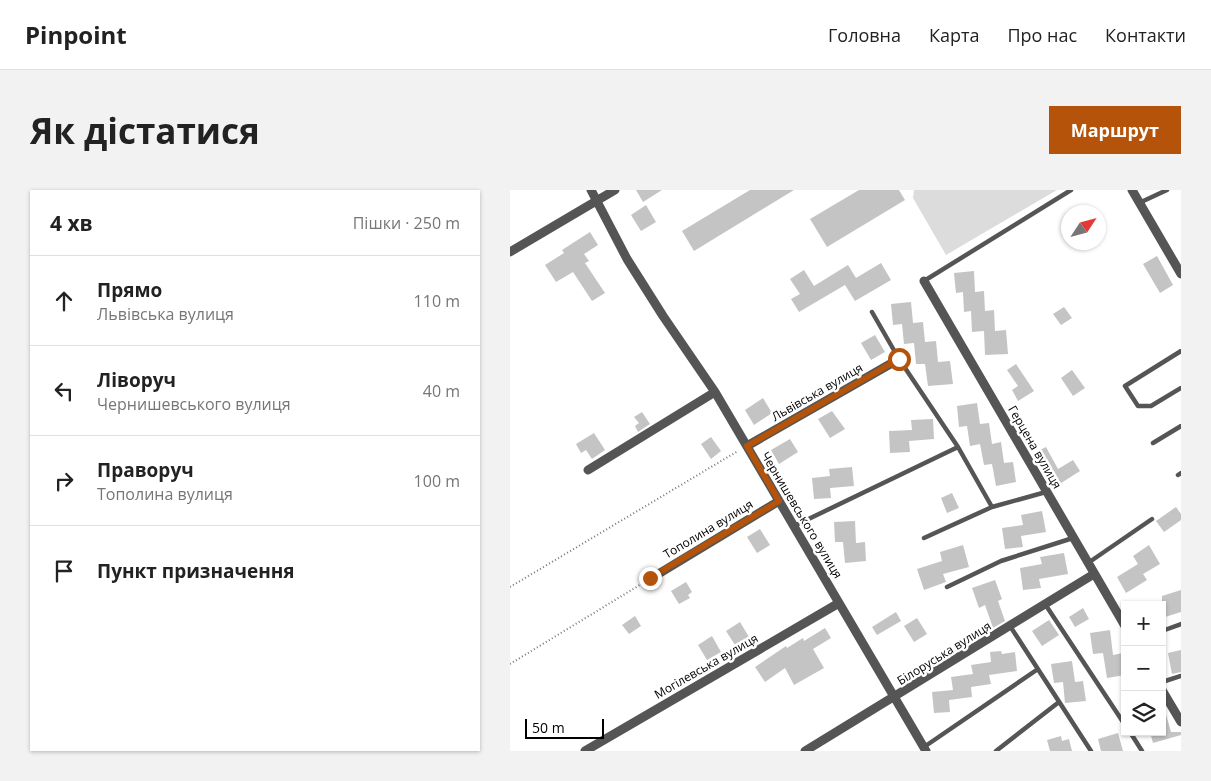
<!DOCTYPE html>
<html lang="uk">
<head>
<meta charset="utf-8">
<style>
	body { margin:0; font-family:"Open Sans",sans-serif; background:#f2f2f2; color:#222 }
	.controls { position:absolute; right:15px; bottom:15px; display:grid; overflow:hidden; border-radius:0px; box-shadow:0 1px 4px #0004 }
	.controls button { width:45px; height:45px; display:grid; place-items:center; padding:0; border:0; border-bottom:1px solid #e0e0e0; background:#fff; color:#222; font:25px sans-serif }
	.compass { position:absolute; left:551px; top:15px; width:45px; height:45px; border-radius:50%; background:#fff; box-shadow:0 1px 4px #0004; rotate:54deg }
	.scale { position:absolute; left:15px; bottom:12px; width:79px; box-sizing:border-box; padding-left:5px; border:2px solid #000; border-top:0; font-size:14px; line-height:18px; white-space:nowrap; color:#000; -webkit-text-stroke:4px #fff; paint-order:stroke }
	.stop { position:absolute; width:15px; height:15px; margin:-11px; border:4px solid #b45309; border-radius:50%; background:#fff }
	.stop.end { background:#b45309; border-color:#fff; box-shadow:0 1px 5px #0008 }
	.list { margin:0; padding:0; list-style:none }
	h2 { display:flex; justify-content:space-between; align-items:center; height:65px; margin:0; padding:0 20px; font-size:21px }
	h2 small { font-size:16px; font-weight:400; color:#767676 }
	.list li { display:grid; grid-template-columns:32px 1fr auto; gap:15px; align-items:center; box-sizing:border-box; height:90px; padding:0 20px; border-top:1px solid #e0e0e0 }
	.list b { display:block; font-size:19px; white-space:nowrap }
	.list p { margin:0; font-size:16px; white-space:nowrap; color:#767676 }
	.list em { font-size:16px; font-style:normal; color:#767676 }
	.icon { flex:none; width:28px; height:28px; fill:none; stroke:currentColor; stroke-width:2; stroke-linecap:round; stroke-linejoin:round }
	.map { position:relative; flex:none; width:671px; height:561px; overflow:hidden; border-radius:0px }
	header { display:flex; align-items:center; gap:30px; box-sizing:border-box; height:70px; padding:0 25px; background:#fff; border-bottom:1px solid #e0e0e0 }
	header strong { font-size:24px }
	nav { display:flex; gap:28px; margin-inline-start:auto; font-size:18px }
	.intro { display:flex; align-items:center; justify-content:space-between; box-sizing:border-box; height:120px; padding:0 30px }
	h1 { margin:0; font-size:35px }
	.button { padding:12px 22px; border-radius:0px; background:#b45309; color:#fff; font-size:18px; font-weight:700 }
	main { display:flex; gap:30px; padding:0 30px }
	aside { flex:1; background:#fff; border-radius:0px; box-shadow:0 1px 4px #0004 }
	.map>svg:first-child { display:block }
	.green { fill:#dcdcdc }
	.building { fill:#c4c4c4 }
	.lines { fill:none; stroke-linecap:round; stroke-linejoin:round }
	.path { stroke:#777; stroke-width:2; stroke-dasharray:1 2.5; stroke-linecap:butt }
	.lane { stroke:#555; stroke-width:4.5 }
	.street { stroke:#555; stroke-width:9 }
	.route { stroke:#b45309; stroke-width:6 }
	.labels { text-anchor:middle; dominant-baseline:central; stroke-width:5; stroke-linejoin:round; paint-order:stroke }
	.street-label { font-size:12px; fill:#000; stroke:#fff }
</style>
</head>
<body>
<header>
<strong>Pinpoint</strong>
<nav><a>Головна</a><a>Карта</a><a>Про нас</a><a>Контакти</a></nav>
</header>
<div class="intro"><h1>Як дістатися</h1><a class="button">Маршрут</a></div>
<main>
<aside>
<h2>4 хв<small>Пішки · 250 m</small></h2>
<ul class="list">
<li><svg class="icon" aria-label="ahead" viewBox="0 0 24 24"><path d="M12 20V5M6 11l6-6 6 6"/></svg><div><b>Прямо</b><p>Львівська вулиця</p></div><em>110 m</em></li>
<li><svg class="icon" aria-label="left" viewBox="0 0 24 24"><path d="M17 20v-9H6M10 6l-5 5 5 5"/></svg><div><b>Ліворуч</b><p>Чернишевського вулиця</p></div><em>40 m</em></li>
<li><svg class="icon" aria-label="right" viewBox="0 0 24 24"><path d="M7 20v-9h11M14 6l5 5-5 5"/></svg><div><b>Праворуч</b><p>Тополина вулиця</p></div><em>100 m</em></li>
<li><svg class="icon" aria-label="arrive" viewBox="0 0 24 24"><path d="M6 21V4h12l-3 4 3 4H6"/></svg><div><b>Пункт призначення</b></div></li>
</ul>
</aside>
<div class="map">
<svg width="671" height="561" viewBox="0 0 671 561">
	<rect width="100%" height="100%" fill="#fff"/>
	<!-- green -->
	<path class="green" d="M404 0H547L436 65 403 8Z"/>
	<!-- building -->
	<path class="building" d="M126 0H152L133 12Z
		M240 0H284L184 61 172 41Z
		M349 0H389L395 10 317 57 300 29Z
		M136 15 146 32 131 41 121 25Z
		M80 42 88 55 74 64 79 71 75 73 95 103 82 111 63 82 46 92 35 75 54 63 52 60Z
		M647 66 663 95 650 103 633 74Z
		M371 73 381 90 345 111 335 95 289 122 281 109 290 104 280 89 294 80 304 96 338 75 346 88Z
		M464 81 465 102 474 101 475 121 484 120 485 141 496 140 498 164 475 165 474 141 462 142 461 121 454 122 453 102 446 103 444 83Z
		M401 112 403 133 413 132 415 152 426 151 428 172 440 171 443 194 418 196 415 174H406L404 153 394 154 392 134 383 135 381 114Z
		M554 117 562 128 551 135 543 124Z
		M365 145 375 162 361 170 351 153Z
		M506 174 524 201 508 211 502 200 508 196 497 180Z
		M562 180 575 198 563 206 551 188Z
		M253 208 262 223 244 235 235 220Z
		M467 213 470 234 479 233 482 254 491 252 494 273 503 272 506 292 486 296 482 274 474 275 470 254 460 256 457 236 449 237 447 216Z
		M322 221 335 239 320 248 308 229Z
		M132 222 140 234 128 242 125 236 129 233 124 227Z
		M423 229 424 249 399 251 400 262 380 263 379 241 402 240 401 230Z
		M84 243 95 260 82 269 76 260 71 263 66 254Z
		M201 247 211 261 201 269 191 254Z
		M280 249 288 262 269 274 261 260Z
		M536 257 548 279 563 270 570 281 548 295 528 261Z
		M342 277 344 296 320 298 321 308 304 309 302 288 320 286 319 279Z
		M442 303 449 318 437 323 431 308Z
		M666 317 671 324V330L654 342 646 331Z
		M532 321 536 342 511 346 513 357 495 359 492 338 513 335 511 325Z
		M345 331 346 353 355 352 356 371 335 373 333 352H325L324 332Z
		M250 339 260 355 247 363 237 347Z
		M453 355 459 377 433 384 436 392 414 400 407 379 432 371 430 362Z
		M639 355 650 374 633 384 637 390 616 403 607 387 628 374 623 366Z
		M554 363 558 384 529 389 531 398 513 400 510 378 532 374 530 367Z
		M485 390 492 409 488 411 495 431 483 438 475 415 469 418 462 398Z
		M176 392 182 402 178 405 180 408 169 414 161 401Z
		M671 400V422L652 428V406Z
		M573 418 579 429 565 437 559 427Z
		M386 422 391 431 367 445 362 437Z
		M125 426 131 436 119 444 112 435Z
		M407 428 417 444 404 452 394 436Z
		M539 430 549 445 532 456 522 441Z
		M230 432 239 447 225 455 216 441Z
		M315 438 321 448 303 459 314 478 284 495 275 478 255 492 245 477 276 456 277 458 293 448 294 451Z
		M600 440 603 465 613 463 615 485 597 488 593 463 583 464 580 443Z
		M202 446 211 462 197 470 188 455Z
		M671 460V482L662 484 658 463Z
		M491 461 492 464 505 462 507 481 479 485 481 494 461 497 462 507 439 510 440 522 424 523 422 502 443 500 441 487 463 484 461 475 481 472 480 462Z
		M562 471 565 492 573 491 576 511 555 513 553 492 544 493 541 474Z
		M652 521H655L661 542H671V545L643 553 640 542H652Z
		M608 543 613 561H591L588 549Z
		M551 546 552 551 559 549 562 561H540L537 550Z"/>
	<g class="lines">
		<!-- path -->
		<path class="path" d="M0 397 228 261
			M0 474 133 393"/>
		<!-- lane -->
		<path class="lane" d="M629 13 657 0
			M414 91 561 0
			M362 122 389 169 448 257
			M671 161 615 196 628 216H641L671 198
			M643 253 671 236
			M668 285 671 283
			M284 336 448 257 482 317 536 302
			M414 348 482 317
			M578 373 642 329
			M437 397 491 371 563 348
			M535 414 615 535
			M500 436 581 561
			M652 441 671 434
			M652 492 671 486
			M620 542 632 561
			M414 557 528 479
			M486 561 549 512"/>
		<!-- street -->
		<path class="street" d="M81 0 117 69 153 126 205 202 416 561
			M622 0 671 84
			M0 62 105 0
			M414 91 615 436
			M237 256 389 169
			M78 280 205 202
			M140 389 269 311
			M652 500 671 532
			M75 561 329 413
			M295 561 584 384"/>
	</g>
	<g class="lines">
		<!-- route -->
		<path class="route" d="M140 388 269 311 237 256 389 169"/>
	</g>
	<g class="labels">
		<!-- street labels -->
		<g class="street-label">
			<text transform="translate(307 202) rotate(-30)">Львівська вулиця</text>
			<text transform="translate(525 257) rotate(60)">Герцена вулиця</text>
			<text transform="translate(292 325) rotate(59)">Чернишевського вулиця</text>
			<text transform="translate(198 339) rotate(-31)">Тополина вулиця</text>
			<text transform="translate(434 463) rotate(-32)">Білоруська вулиця</text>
			<text transform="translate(196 476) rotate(-30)">Могілевська вулиця</text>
		</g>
	</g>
</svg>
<div class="controls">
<button>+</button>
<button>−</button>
<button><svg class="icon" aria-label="layers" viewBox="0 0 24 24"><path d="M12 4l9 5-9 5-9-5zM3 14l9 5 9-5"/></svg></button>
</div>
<svg class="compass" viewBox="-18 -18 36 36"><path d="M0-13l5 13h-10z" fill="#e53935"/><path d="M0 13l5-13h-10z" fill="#767676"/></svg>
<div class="scale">50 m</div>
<div class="stop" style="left:389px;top:169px"></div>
<div class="stop end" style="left:140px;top:388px"></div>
</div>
</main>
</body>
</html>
